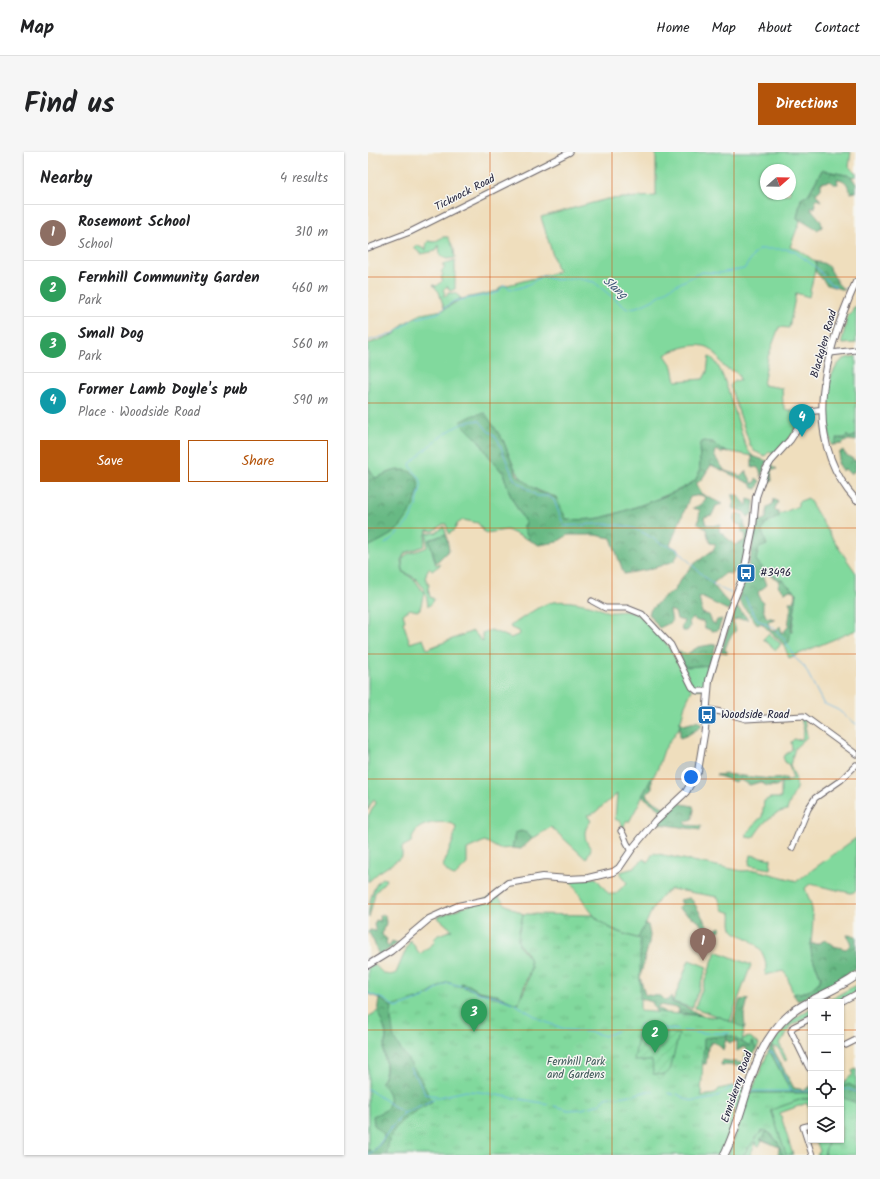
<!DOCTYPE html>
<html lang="en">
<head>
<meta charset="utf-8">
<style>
	body { margin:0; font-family:Kalam,sans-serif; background:#f6f6f6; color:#202124 }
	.controls { position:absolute; right:12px; bottom:12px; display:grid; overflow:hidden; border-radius:0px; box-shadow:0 1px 3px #0004 }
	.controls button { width:36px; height:36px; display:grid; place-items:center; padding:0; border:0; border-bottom:1px solid #e0e0e0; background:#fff; color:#202124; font:20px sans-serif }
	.compass { position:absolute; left:392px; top:12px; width:36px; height:36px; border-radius:50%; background:#fff; box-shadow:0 1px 3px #0004; rotate:70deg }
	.you { position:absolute; left:323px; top:625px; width:14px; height:14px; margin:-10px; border:3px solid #fff; border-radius:50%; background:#1a73e8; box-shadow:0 0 0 6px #1a73e833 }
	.badge { display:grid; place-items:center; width:26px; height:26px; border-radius:50%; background:#b45309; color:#fff; font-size:13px; font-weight:700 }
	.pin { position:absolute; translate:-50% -33px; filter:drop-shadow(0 1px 2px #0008) }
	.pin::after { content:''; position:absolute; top:21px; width:14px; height:12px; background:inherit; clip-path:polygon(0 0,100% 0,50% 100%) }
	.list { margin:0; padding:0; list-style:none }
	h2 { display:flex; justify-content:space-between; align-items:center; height:52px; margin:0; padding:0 16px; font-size:17px }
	h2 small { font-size:13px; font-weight:400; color:#757577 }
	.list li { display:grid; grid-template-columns:26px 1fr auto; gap:12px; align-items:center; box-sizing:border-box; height:56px; padding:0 16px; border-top:1px solid #e0e0e0 }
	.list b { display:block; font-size:15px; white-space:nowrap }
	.list p { margin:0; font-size:13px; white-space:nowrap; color:#757577 }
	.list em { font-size:13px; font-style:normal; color:#757577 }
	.actions { display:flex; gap:8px; padding:12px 16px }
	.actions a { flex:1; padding:9px 0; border:1px solid #b45309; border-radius:0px; text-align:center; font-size:14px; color:#b45309 }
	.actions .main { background:#b45309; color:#fff }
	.icon { flex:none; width:22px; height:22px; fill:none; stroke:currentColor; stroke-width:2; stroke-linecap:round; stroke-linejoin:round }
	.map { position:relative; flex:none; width:488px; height:1003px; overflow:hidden; border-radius:0px }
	header { display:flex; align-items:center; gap:24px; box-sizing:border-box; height:56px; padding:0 20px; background:#fff; border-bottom:1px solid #e0e0e0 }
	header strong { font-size:19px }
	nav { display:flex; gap:22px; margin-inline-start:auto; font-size:14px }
	.intro { display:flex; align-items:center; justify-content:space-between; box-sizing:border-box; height:96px; padding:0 24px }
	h1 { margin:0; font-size:28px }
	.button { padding:10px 18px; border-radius:0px; background:#b45309; color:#fff; font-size:14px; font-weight:700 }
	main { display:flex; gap:24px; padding:0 24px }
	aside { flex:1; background:#fff; border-radius:0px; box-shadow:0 1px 3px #0004 }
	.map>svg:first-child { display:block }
	.grass { fill:#81d99d; stroke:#527e6c; fill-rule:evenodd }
	.forest { fill:url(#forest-crowns); stroke:#456e60; fill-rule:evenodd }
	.park { fill:url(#park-tufts); stroke:#527e6c }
	.garden { fill:url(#garden-furrows); stroke:#527e6c }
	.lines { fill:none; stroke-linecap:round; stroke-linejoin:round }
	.stream { stroke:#69b5e2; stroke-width:1 }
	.minor-casing { stroke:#6a6468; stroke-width:7 }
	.tertiary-casing { stroke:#6a6468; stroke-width:8 }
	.secondary-casing { stroke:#6a6468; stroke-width:9 }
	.minor { stroke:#fff; stroke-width:5 }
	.tertiary { stroke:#fff; stroke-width:6 }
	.secondary { stroke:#fff; stroke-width:7 }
	.grid { fill:none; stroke:#d45411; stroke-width:1; stroke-opacity:0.55 }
	.labels { text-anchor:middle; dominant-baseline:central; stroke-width:3; stroke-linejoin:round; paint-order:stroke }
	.street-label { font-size:11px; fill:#22223b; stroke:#f6f6f2 }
	.poi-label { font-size:11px; fill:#22223b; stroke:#f6f6f2; text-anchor:start }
	.park-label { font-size:11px; fill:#3e5958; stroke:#f6f6f2 }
	.water-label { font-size:12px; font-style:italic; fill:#3b5575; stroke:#f6f6f2 }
</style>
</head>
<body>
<header>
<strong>Map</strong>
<nav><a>Home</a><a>Map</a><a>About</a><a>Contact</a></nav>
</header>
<div class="intro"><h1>Find us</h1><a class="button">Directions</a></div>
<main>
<aside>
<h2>Nearby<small>4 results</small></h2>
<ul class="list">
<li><span class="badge" style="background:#8d6e63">1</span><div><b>Rosemont School</b><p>School</p></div><em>310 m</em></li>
<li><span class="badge" style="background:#2e9e5b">2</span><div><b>Fernhill Community Garden</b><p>Park</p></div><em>460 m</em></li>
<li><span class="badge" style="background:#2e9e5b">3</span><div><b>Small Dog</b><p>Park</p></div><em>560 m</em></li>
<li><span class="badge" style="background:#0f9aa8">4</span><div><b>Former Lamb Doyle's pub</b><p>Place · Woodside Road</p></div><em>590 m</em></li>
</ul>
<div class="actions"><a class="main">Save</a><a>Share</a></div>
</aside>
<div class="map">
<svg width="488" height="1003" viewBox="0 0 488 1003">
	<defs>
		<pattern id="forest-crowns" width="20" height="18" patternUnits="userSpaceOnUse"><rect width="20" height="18" fill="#68b984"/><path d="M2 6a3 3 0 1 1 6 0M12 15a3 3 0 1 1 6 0" fill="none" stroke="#55966d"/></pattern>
		<pattern id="park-tufts" width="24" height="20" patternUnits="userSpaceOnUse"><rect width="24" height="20" fill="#81d99d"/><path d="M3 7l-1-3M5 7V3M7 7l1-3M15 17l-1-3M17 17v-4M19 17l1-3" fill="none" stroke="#6fba88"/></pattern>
		<pattern id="garden-furrows" width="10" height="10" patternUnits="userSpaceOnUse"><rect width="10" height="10" fill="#81d99d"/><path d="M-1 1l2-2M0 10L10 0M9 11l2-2" fill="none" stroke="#6fba88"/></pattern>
	</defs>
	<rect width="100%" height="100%" fill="#f6f6f2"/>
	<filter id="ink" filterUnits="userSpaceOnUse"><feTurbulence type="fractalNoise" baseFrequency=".025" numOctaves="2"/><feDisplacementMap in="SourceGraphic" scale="8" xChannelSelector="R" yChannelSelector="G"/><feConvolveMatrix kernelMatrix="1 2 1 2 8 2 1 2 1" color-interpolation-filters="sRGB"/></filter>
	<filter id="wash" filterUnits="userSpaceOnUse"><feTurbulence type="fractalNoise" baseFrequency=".012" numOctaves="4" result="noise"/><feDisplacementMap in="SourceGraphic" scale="16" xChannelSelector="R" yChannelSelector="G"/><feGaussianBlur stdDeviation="0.9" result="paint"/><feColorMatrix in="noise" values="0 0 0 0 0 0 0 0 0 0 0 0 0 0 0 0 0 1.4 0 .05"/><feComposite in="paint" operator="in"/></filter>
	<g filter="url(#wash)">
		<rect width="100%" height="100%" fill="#efdebd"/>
		<!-- grass -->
		<path class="grass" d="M288 0H483L481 15 488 21V25L454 18 440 43 433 47 429 66 432 69 422 95 431 98 448 110C447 122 443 133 441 145L428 141 421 176 411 175 400 205 395 233 414 236 415 252 418 258 439 259 430 270 424 283 406 302 401 300 397 304 386 299 382 293 362 234 366 229 372 228 370 222C366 218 359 218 356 215 352 209 349 202 343 197 332 189 308 196 297 203L305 215 308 229 335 227 339 220 341 205C355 206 371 279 378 294 379 298 382 301 385 304L353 298 345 290 331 297C332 307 334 317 328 327 322 337 247 363 232 366 220 368 210 368 198 367L188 345C151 334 148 321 135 288L92 270 111 289 120 303 135 321 143 345 158 372 155 374 161 388 139 378 117 381 110 371 95 368 89 372 87 377 81 382 78 372H75L66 379 59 378 56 394 37 401 33 408 35 420 47 428 56 441 52 457 49 459 42 457 35 462 37 469 35 470 42 491 55 487 59 497 105 479 115 490 114 481 123 478 143 486 152 482 151 479 143 476 142 474C177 452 178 444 221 453 227 454 234 459 241 460 248 461 255 458 262 460 294 469 309 513 324 538L317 553 311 576 296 598 290 616 261 670 259 668 255 676 253 670 247 667 249 642 225 662 219 663 223 669C214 679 216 687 223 697L218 707 183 675 164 687C159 681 155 678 148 681L144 696 131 697 117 689 99 697V712L87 724C81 723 78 719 75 714L85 689 88 675 85 672C75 669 60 670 51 676 46 679 45 685 43 690L34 695V705L10 721 0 730V664L8 651 6 647 0 658V395L29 378 33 318 7 326 0 314V192L27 182 35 172 53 162 75 158 93 147 130 139 132 135 190 120 173 65 239 47 288 44ZM398 18H422V42H398Z
			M75 85H80L86 97 87 106 79 107 72 104 71 93 68 99 53 102 46 96 48 93 58 98V93L60 89 66 90Z
			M87 108V137L82 139 79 134 75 138 77 141 75 144H79L80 141H87L93 146 76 156 71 140 65 133 69 134 75 128 73 126 75 122 73 120 77 115 74 113Z
			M488 154V191L475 192 474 189 480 162H483L485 156Z
			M488 204V283L481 286H472L464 294C458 266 452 232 473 209 476 206 484 205 488 204Z
			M440 346 466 389 488 421V478L421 506 416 493 424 479 429 441 412 427 397 420 383 403 388 373 430 354V350Z
			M76 374 78 382 61 388 68 413 71 411 72 413 64 419 61 416 58 421 59 422 57 425 61 433 60 436 62 445 66 447 65 450 60 455C59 444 56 434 47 426 44 424 40 423 36 420 28 398 47 402 59 395V381H68Z
			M400 482 413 492 408 498 395 487Z
			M345 512 337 537H326L315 513Z
			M436 566 439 585 427 596 422 613C434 639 427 634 419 658 403 661 394 672 385 686L378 685 380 679C386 675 388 668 394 665L396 649 402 646H413V630L425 627 421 613 417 610 415 605 424 597 423 590 426 587 429 588 434 587 436 579 433 567Z
			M488 686V739L483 741 442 732 437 736C439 743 443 750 444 757 447 772 441 788 444 803 445 809 454 824 452 829 447 839 435 841 425 842L419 824 415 819 397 823C401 807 392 793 377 785 372 783 367 782 364 776 362 772 364 766 363 761L355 758 350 745 303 737C286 747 279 769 272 787 227 774 226 765 202 728L228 726 241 742H247L259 731 252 720 266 716 275 707 280 710 285 701 374 719 388 718 429 729Z
			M383 703 403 707 402 717 381 713Z
			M14 726 19 727 7 741 1 766C0 755 4 733 14 726Z
			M129 743 138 753 155 762 150 786 151 794 161 806 163 815 150 852 62 842 49 849 25 856 11 846 0 842V815L7 812C12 819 18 826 28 821L42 788 52 802 67 790 66 787 70 783 84 778 69 765Z
			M348 799 383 813 362 869 327 856Z
			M321 808 339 815 324 856 305 850Z
			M488 833V840L468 850H458Z
			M443 856V863L422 874 417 885 411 891 419 908 417 909 410 895 407 896 403 893 424 868Z
			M10 859C14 868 19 878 18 889 17 893 15 896 16 901 18 912 20 920 13 930L22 943 21 982 4 1000 0 998V865Z
			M382 885 391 892 386 902 374 890V887Z
			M401 898 404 901 424 941H383Z
			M434 947H443V954L440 955 439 951 412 961 425 1003H418L403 958Z
			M397 978 400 980 395 982 397 984 393 988H394L391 994 388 993 389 990H388L382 1003H375L393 980Z
			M448 988H461L456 1003H449L452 999Z"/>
		<!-- forest -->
		<path class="forest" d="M454 18 483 24 488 32V40L483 41C480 34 478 27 469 27L470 32H466L461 29 453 31V37L448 42 453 49 448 47 447 56 443 54C444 62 454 65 454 75L449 78 429 66 433 47 440 43Z
			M448 110C461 110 463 119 468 128 469 132 474 135 476 138L459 133 447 119Z
			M117 261 135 288 149 323 171 340 188 345 198 367C210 368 220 368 232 366 247 363 321 338 328 327 335 316 330 303 332 291L336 289 345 290 353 298 360 300 353 301 349 298 346 300 347 305 357 319 369 322 372 325 378 319 384 331H387L388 326 392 329 389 337 385 336 383 332 343 313 334 327 328 332 334 342 354 352 348 354 344 363 336 365 338 372 344 374 352 372 351 379 367 393 376 389 378 383 374 380 373 373 368 372 365 366 369 361 375 363 377 375 383 381 374 417 363 422 358 421 344 432C351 439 355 447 363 453L360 458 331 444 334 461 341 463 344 470 347 472 349 468 354 467 350 478 345 479 337 476 335 469H329L325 466 321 469 322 475 319 479H315L313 476 316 469 309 467 307 460 302 458 304 470 291 476 281 462 283 457 298 443 306 439 312 428 326 412 345 398 348 392 342 391 338 377 330 372 332 358 325 356 334 352 338 346 333 343 322 345 302 393 312 399 306 409 283 417 256 422 243 386 227 383H200L189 390 171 393 161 388 155 373 158 372 143 345 135 321 120 303 111 289 92 270 106 263Z
			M479 283 481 286 488 283V289L480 288 474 292 466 293 469 286 477 287Z
			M475 298 477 302 488 309 487 319 482 322 477 317 475 319 470 311 472 300Z
			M384 304 399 309 393 325 392 319 389 315 384 316Z
			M404 312 409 317H403L404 329 398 331 396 336 395 334Z
			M0 314 7 326C14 324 25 317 33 318 68 318 42 366 29 378 21 385 9 390 0 395Z
			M364 343H370L379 354 380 347 386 349 385 361 380 365 376 360 364 356 366 349Z
			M406 347 410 350 406 358 410 360 411 365 397 372 394 379 399 393 391 396 388 408 397 419 414 428 429 441 421 490 416 493 393 471 390 473 370 448 383 403 390 365 393 369 398 366 399 355 405 352ZM394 419 412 429 410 434 416 440 423 438 428 441 425 450H421L423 454 420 475 414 481 412 474 407 479 402 478 400 469 407 467 398 465 395 457V450L392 447 390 440 399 433Z
			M78 382 81 398 68 411 61 388Z
			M370 456 380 467H369L365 469 368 478 361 487 357 497 360 501 353 500 366 457Z
			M348 492 343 513 319 515 315 512 310 499 319 502 330 495Z
			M312 569 316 573 330 569 333 571V575L320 583 312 586Z
			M357 622 403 627 418 626 420 630H413L409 634H399L392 630 382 633 372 628 367 630 348 623Z
			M284 625V638L280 640 279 645 295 655 299 654 290 663 293 658 274 644Z
			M309 651 325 654 326 658 324 667 317 670 318 673 333 674 332 678 292 672 289 670Z
			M153 679 159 681 164 687 153 697 144 696 147 681Z
			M322 746 325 749 343 780 352 775 354 776 346 783 340 782 330 769 310 756 314 752 311 748Z
			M13 763H17C17 768 20 771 15 777L14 783 19 787 18 792 21 795 24 789 30 791 11 804C8 797 6 787 0 780L2 778 8 779 6 773 8 768 12 769 11 764Z
			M277 772 280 773 282 783 281 791 272 825 277 843 293 844 298 849 303 845 305 851 313 853 333 863 310 861 311 856 291 853 289 856 296 859 292 869 284 850 268 845 269 788Z
			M479 783 488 784V816L473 827 430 849 425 842 441 839 452 829 453 825 444 805 442 792H449L457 788 466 794 478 797 483 792Z
			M93 831 101 833 111 839 127 842 157 857 95 835Z
			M11 846 25 856 80 934 39 1003H0V997L4 1000 15 989 16 982 6 973 5 964 18 958C25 947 20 939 13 930 21 920 18 912 16 901 15 896 17 893 18 888 19 876 11 868 10 858 9 855 11 850 11 846Z
			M380 847 376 863 377 875 371 881 364 870 372 848Z
			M325 879 361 881 380 894H383V890H385L388 897 380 912V917L377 915 374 917 371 914 353 913 354 908 374 911 378 909 376 905 379 899 376 895 369 899V889L362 891 359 889V883L355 898 351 893 344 890 340 895 338 912 317 911 318 903 312 898 314 886H319L315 882 326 885Z
			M403 893 426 936 436 938 443 934V941H424L401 898Z
			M481 932 488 936V955L473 948V935Z
			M400 980 410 990 415 1003H410L411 995 392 987 397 984 395 982Z"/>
		<!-- park -->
		<path class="park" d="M155 762 225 763C238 777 254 782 272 787V859L352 865 376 876 374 890 360 883 336 886 333 944 347 942 351 937 364 934 376 936 370 955 367 958V965L353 1003H19C20 973 40 963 64 950L51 924 26 887 23 865 24 855 48 847 49 849 79 830 150 852C156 839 168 816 159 802 155 796 150 794 150 786 150 779 154 770 155 762Z
			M488 917V936L481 932 473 935V933L485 922 484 919Z
			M383 941H443V947H434L403 958 418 1003H415L410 990 403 982 397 978 393 980 375 1003H360Z
			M473 945 488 951V1003H456L461 988H473Z"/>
		<!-- garden -->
		<path class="garden" d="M271 877 311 882 302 918 297 923 285 922 284 909H266Z"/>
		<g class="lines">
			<!-- stream -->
			<path class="stream" d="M476 137 482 134
				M0 189 26 181 45 167 70 161 86 149 125 142 130 140 136 133C139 134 141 137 144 137 154 137 166 129 174 124L188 128 207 126 226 130 259 157 272 154 285 148 304 135 334 120 351 121 376 117 386 102 392 97H417L426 99 441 110 450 117 461 131 468 135
				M17 392C36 376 46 369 51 342 52 338 54 333 53 330 51 322 44 320 42 312 57 297 91 265 112 269L120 279 125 282 130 288 146 327 169 344H180L186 348 196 374C217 373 244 369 264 376 274 379 284 386 294 392 299 394 306 394 311 399 328 416 341 434 365 442
				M377 445 384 459 390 468 407 477 416 487 427 506 436 514 455 551 470 558 488 572
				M0 841 17 848 28 856 56 846 79 831 99 835 111 841 127 844 147 852 175 869 199 878 223 880 237 884 249 879
				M271 873 310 878
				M315 879 334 881H362
				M401 900 405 901 424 939
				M42 916 51 929 57 942 69 944
				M0 937 36 961
				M473 938 481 937 488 940
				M384 939H443
				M300 941 306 943
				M309 942 320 948 329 949 346 946 363 936 375 937
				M265 943 280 939 285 940
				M250 945 263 943
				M186 954 200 958 214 957 232 952 237 946 247 944
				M0 1002 7 998 23 976 36 961 71 945 98 939 112 940 180 952"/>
		</g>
	</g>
	<g filter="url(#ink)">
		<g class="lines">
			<defs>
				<path id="minor" d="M0 96 42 80 202 0
					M463 201 488 198
					M224 449 237 456H259L274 462 303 493 324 535 329 539H339
					M338 557 353 560 378 567 436 564 488 602
					M253 679C258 684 257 693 264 697
					M424 696 440 657 447 646 473 628 488 613
					M473 850 488 842
					M443 866 425 875 423 879 441 916 443 915
					M478 893 488 888
					M443 973 435 975 444 1003"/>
				<path id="tertiary" d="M488 130C457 199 431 285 488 348
					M0 813 23 799 61 767 90 754 118 748 140 731 175 725 200 727 220 726 245 720 251 716 264 697 287 669 318 640 330 619 337 577 341 528 363 455 375 425 385 375 388 345 397 319 403 309 422 288 437 265 444 259 453 258"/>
				<path id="secondary" d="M356 1003C380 957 380 897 422 862 442 846 468 839 488 824"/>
			</defs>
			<!-- minor casing -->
			<use href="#minor" class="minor-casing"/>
			<!-- tertiary casing -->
			<use href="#tertiary" class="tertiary-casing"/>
			<!-- secondary casing -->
			<use href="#secondary" class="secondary-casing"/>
			<!-- minor -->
			<use href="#minor" class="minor"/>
			<!-- tertiary -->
			<use href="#tertiary" class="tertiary"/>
			<!-- secondary -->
			<use href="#secondary" class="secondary"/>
		</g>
	</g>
	<!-- grid -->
	<path class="grid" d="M122 0V1003M244 0V1003M366 0V1003M0 125H488M0 251H488M0 376H488M0 502H488M0 627H488M0 752H488M0 878H443M473 878H488"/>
	<!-- icons -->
	<defs>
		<symbol id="bus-square" viewBox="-11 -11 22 22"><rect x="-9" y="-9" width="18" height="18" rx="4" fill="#1f6fb2" stroke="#f6f6f2"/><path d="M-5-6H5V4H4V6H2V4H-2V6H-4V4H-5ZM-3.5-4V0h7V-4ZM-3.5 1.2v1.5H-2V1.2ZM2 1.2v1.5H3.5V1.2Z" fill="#fff"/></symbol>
	</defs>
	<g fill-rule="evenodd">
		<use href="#bus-square" x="367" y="410" width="22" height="22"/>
		<use href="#bus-square" x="328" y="552" width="22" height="22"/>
	</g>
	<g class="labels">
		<!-- street labels -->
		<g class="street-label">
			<text transform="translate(97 41) rotate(-27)">Ticknock Road</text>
			<text transform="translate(456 192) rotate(-74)">Blackglen Road</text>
			<text transform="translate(369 935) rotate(-71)">Enniskerry Road</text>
		</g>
		<!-- poi labels -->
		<g class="poi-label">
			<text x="392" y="421">#3496</text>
			<text x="353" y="563">Woodside Road</text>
		</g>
		<!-- park labels -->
		<g class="park-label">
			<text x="208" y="910">Fernhill Park<tspan x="208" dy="13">and Gardens</tspan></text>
		</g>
		<!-- water labels -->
		<g class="water-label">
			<text transform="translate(247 136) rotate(40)">Slang</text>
		</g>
	</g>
</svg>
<div class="controls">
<button>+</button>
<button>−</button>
<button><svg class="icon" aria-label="locate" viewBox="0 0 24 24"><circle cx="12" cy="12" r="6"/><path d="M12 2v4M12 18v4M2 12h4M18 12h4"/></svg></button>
<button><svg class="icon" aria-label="layers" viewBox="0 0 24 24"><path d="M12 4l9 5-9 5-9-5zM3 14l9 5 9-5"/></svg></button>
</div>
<svg class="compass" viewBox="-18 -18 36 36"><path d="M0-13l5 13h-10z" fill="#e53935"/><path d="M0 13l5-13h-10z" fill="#757577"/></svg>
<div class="you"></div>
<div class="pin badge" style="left:335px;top:809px;background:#8d6e63">1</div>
<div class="pin badge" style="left:287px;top:901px;background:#2e9e5b">2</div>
<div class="pin badge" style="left:106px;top:880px;background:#2e9e5b">3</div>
<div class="pin badge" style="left:434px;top:285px;background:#0f9aa8">4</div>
</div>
</main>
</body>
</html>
